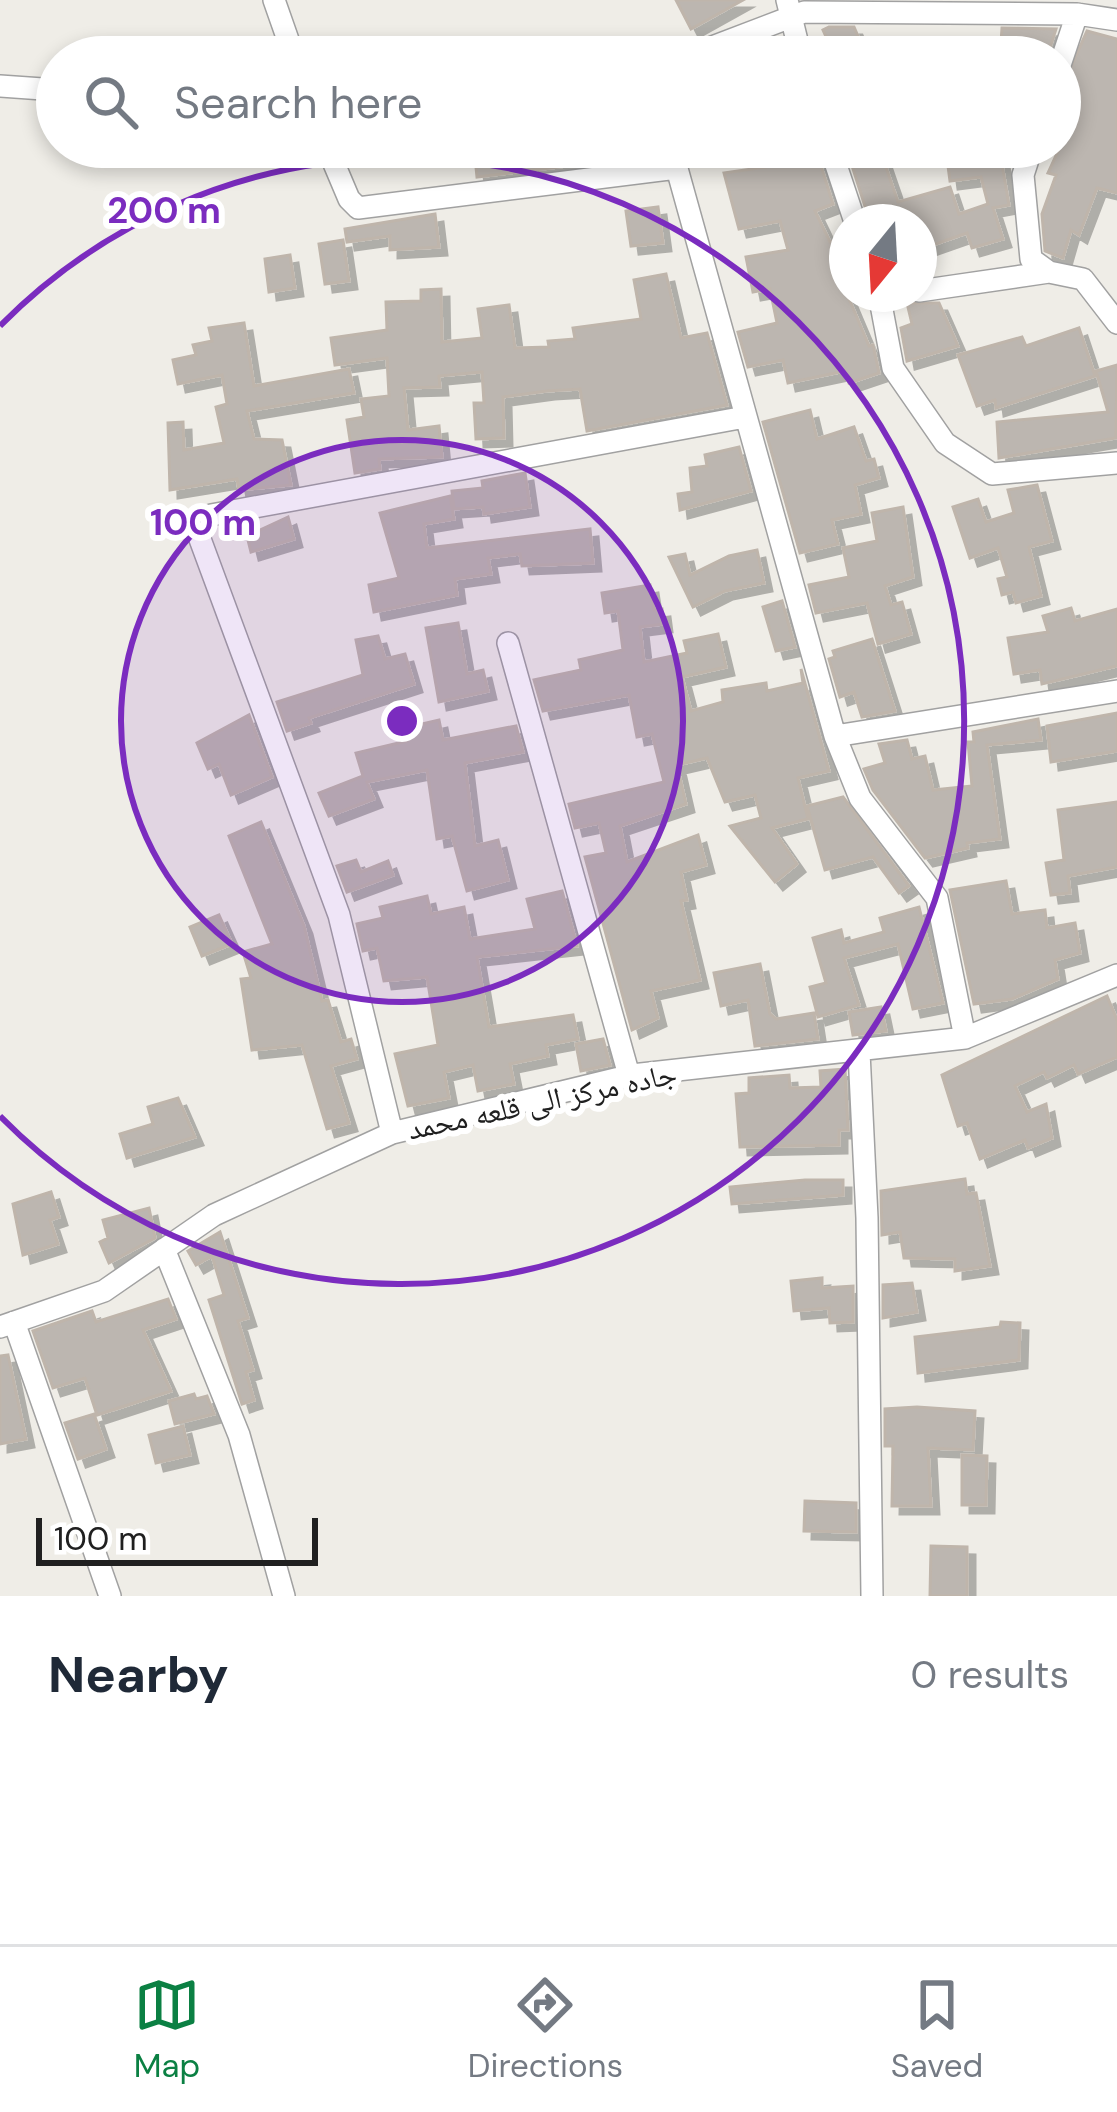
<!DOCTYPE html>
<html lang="en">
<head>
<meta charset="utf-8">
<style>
	body { margin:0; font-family:"DM Sans","Noto Naskh Arabic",sans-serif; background:#f6f6f7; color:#1f2937 }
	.compass { position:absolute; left:829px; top:204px; width:108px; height:108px; border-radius:50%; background:#fff; box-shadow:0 6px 18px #0003; rotate:198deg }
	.scale { position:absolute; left:36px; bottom:30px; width:282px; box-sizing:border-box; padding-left:12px; border:6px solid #202020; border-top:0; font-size:33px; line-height:42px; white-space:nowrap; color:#202020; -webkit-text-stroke:9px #fff; paint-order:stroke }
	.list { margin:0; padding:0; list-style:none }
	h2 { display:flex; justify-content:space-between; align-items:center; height:156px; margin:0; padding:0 48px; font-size:51px }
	h2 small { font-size:39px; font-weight:400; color:#747a83 }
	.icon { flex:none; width:66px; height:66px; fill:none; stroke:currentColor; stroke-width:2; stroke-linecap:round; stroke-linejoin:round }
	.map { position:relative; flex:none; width:1117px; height:1596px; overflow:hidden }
	.search { position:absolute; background:#fff; box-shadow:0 6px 18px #0003; left:36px; right:36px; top:36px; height:132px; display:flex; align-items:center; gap:30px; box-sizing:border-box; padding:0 42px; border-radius:66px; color:#747a83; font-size:45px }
	.sheet { height:348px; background:#fff }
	nav { display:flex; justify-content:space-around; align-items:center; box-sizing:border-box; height:168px; border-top:3px solid #e0e1e3; background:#fff; font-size:33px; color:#747a83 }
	nav a { display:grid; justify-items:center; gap:6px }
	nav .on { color:#0b8043 }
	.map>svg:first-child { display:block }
	.building { fill:#bcb6b0; stroke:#bfb5ab; stroke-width:3; filter:url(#shadow) }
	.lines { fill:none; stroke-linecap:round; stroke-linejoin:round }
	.minor-casing { stroke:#a1a1a1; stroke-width:24 }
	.minor { stroke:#fff; stroke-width:21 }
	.ring { fill:none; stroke:#7b2cbf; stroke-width:6 }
	.labels { text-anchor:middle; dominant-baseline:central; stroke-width:12; stroke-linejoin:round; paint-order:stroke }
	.street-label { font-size:30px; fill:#202020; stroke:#fff }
	.centre { fill:#7b2cbf; stroke:#fff; stroke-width:6 }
	.ring-label { font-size:36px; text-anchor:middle; font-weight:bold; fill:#7b2cbf; stroke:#fff; stroke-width:12; stroke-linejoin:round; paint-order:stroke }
</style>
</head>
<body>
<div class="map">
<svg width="1117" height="1596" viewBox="0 0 1117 1596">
	<defs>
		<filter id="shadow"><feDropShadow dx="8" dy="8" stdDeviation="0" flood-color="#0004"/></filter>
	</defs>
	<rect width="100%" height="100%" fill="#efede7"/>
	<!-- building -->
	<path class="building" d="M676 0H743L691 29Z
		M829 27H854L867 57H835L823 30Z
		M1002 28 1056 29 1047 57H1000Z
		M1087 31 1117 39V193L1097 188 1079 235 1071 230 1063 258 1045 251 1042 214 1056 175 1048 173 1060 147V111L1064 112 1074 81 1066 78Z
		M474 147H650L651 156 477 177Z
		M760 147H815L833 204 815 211 830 242 847 238V294L869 346 873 345 879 373 849 383 845 371 788 383 783 360 748 367 738 332 777 323 770 289 753 292 746 257 788 250 780 221 739 229 724 173 765 167Z
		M879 147 898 202 950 187 959 214 988 204 981 177 950 181 946 151 999 147 1009 205 993 208 1003 239 972 248 967 233 919 250V222H870L847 150Z
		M658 207 663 243 631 246 626 211Z
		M435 214 439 247 390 250V236L347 242 345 229Z
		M343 240 349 281 325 284 319 244Z
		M290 255 295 288 269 292 265 259Z
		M666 274 681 338 707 333 727 405 587 431 580 389 547 391 503 397 504 438 476 439 474 403H484L482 372 439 376 440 387 404 388 408 430 439 426 442 457 379 459 380 469 355 473 347 420 364 417 361 399 389 396 387 358 335 365 331 338 387 330 386 302 421 301V290L441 289 442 342 482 338 478 309 509 305 515 348 549 347 548 341 575 339 573 328 641 319 634 280Z
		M907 303H939L958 346 907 361 901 328 912 324Z
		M244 323 254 386 349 369 354 393 247 411 254 439 282 440 291 485 239 490 237 479 170 490 168 423 183 422 184 450 224 443 216 407 227 404 222 375 178 384 173 360 196 355 193 345 212 341 209 328Z
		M1079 328 1095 376 996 408 995 400 977 406 958 355 1022 337 1026 346Z
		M1117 365 1116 438 999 458 997 422 1108 412 1096 371Z
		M810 410 817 439 854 427 866 461 874 459 879 478 855 485 861 514 832 520 838 544 800 553 763 422Z
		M739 447 751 491 680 510 678 494 692 492 690 468 707 466 705 455Z
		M525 473 530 507 484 514 483 507 454 509 452 491 483 488 482 481Z
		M1037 485 1052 541 1029 547 1041 596 1016 603 1013 592 1002 595 998 579 1007 577 998 548 970 558 953 507 978 499 986 522 1014 513 1008 490Z
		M450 496 454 519 424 524 427 548 590 529 593 563 522 566 520 554 488 558 491 574 455 579 457 595 374 612 369 585 399 578 380 513Z
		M903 507 913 577 885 586 891 605 902 602 911 634 878 644 867 603 816 613 809 585 849 577 843 548 877 541 872 513Z
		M288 517 294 539 251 552 247 536Z
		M757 550 764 583 725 591 693 607 669 557 685 554 690 575 729 556Z
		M650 585 654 610 662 609 664 624 640 627 644 662 687 653 684 641 718 634 726 667 682 677 691 711 723 702 722 690 766 683 767 691 803 683 801 669 829 771 798 778 808 819 772 828 797 864 775 882 730 826 761 818 755 795 725 802 707 758 677 765 686 804 620 826 627 862 698 835 706 865 681 872 687 900 681 901 700 980 651 991 658 1018 632 1030 585 857 606 853 599 823 575 828 569 804 664 782 652 734 637 737 629 695 543 711 534 680 581 670 579 660 623 650 618 611 605 613 602 593Z
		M782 601 795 647 776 651 763 607Z
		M1071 608 1075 621 1117 609V666L1042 684 1040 670 1014 674 1008 638 1048 632 1043 616Z
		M458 623 467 674 483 670 488 691 439 702 426 628Z
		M378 636 385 659 405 654 414 684 309 718 311 723 287 731 277 702 363 675 356 640Z
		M872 639 895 711 862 717 854 692 840 697 829 659 835 657 833 651Z
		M1117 713V751L1051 762 1047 726Z
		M249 715 272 777 231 795 219 764 208 769 197 743Z
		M1038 719 1041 740 987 745 1000 839 967 843 968 848 925 858 873 790 864 769 885 763 879 744 907 740 912 759 925 756 933 790 972 786 968 742H974L973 732Z
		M439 720 443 740 516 726 523 752 465 763 475 846 498 840 508 880 467 891 452 836 437 839 427 770 367 782 374 799 329 816 319 793 363 776 356 753 407 741 405 728Z
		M843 797 909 886 899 893 873 857 825 870 807 806Z
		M1117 802V867L1068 876 1070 893 1051 895 1046 863 1064 860 1058 810Z
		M261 822 304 926 322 1001 328 1000 341 1042 351 1039 357 1059 331 1066 349 1123 327 1129 302 1045 252 1050 241 979 251 978 243 952 272 944 229 836Z
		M356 860 361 872 388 861 393 875 347 892 337 866Z
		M1006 881 1012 914 1045 910 1047 928 1075 923 1080 953 1055 960 1058 979 1012 999 974 1004 950 890Z
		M562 891 577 946 477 957 489 1027 573 1015 578 1039 546 1045 548 1056 510 1064 514 1084 478 1091 473 1065 444 1072 449 1098 408 1106 395 1054 438 1045 427 977 384 981 377 948 363 951 357 924 383 918 380 907 427 896 431 914 464 907 470 939 535 929 527 899Z
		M919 907 943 1003 913 1009 898 944 844 958 859 1005 818 1017 810 987 826 983 813 938 841 930 844 943 884 932 880 918Z
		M219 915 232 944 202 956 190 927Z
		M760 964 770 1014 776 1019 814 1013 818 1039 755 1046 748 1000 721 1006 714 973Z
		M1107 996 1117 1020V1057L1078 1074 1074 1065 1047 1078 1044 1072 1015 1086 1027 1112 1046 1104 1052 1138 1028 1148 1025 1140 980 1159 967 1123 958 1126 942 1075Z
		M881 1007 886 1031 853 1035 849 1012Z
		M603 1039 610 1065 581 1071 576 1044Z
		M845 1069 848 1130H839V1145L740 1147 736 1094 749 1093V1078L789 1075 790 1088 821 1087 820 1071Z
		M178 1098 195 1137 127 1158 120 1134 153 1124 148 1107Z
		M965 1179 967 1194 976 1193 990 1266 955 1271V1259L904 1258 900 1232 882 1235 881 1191Z
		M805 1180H843V1195L732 1204 730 1187Z
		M51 1192 59 1217 50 1220 58 1244 23 1255 13 1204Z
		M149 1208 155 1238 109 1263 100 1242 108 1238 103 1220Z
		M220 1232 248 1318 238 1321 253 1370 246 1372 254 1400 242 1404 209 1300 224 1295 212 1256 196 1265 188 1251Z
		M822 1278V1288L853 1286V1322L830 1323 829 1308 794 1311 791 1281Z
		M912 1283 917 1312 883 1318V1285Z
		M168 1299 176 1319 143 1330 171 1391 97 1415 85 1378 53 1388 33 1331 92 1311 96 1322Z
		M1001 1322 1020 1323 1019 1360 918 1373 915 1337 1000 1327Z
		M8 1355 26 1439 0 1444V1356Z
		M194 1394 196 1399 207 1396 214 1414 175 1424 169 1401Z
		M917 1407 975 1411 973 1450 928 1448 931 1506H892L893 1446H885V1409Z
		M94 1414 106 1449 78 1459 65 1423Z
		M183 1426 190 1455 156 1463 149 1435Z
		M962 1455 987 1456 986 1505H962Z
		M805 1501 856 1503V1532L804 1531Z
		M931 1546 967 1547V1596H930Z"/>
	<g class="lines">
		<defs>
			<path id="minor" d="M274 0 294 57
				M787 0 801 57
				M686 57 804 12 1077 14 1117 20
				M1060 65 1077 14
				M0 86 57 90
				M327 147 349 199 358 208 677 168
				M671 147 835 736 860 798 937 898 965 1038
				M830 147 855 222
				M1032 147 1023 175 1031 259 1049 272 1083 279 1117 323
				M919 291 1049 272
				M879 294 893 368 945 443 992 474 1117 463
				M508 643 630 1079
				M835 736 1117 691
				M859 1052 867 1218 872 1596
				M392 1133 339 915 197 531 211 515 745 417
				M164 1249 239 1435 284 1596
				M14 1322 110 1596
				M0 1327 104 1291 214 1215 392 1133 632 1075 965 1038 1117 975"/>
		</defs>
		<!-- minor casing -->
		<use href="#minor" class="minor-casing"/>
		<!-- minor -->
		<use href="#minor" class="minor"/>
	</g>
	<!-- distance rings -->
	<circle cx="402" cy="721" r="281" fill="#7b2cbf" fill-opacity=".12"/>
	<g class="ring">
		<circle cx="402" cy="721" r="281"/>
		<path d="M0 326A563 563 0 1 1 0 1116"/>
	</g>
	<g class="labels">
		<!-- street labels -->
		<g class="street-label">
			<text transform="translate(542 1101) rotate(-12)">جاده مرکز الی قلعه محمد</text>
		</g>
	</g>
	<circle cx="402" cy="721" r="18" class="centre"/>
	<g class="ring-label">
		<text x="164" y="223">200 m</text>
		<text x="203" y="535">100 m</text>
	</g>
</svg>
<svg class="compass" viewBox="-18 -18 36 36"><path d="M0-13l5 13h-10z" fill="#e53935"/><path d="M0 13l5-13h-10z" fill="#747a83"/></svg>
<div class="scale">100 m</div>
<div class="search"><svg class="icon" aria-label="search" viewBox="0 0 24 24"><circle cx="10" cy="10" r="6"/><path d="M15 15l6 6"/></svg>Search here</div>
</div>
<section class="sheet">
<h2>Nearby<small>0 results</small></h2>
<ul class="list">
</ul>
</section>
<nav>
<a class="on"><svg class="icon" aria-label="map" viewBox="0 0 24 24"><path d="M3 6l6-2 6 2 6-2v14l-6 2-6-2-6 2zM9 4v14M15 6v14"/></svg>Map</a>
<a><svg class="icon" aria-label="directions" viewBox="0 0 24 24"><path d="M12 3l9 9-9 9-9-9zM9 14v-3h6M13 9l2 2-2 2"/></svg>Directions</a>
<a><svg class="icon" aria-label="saved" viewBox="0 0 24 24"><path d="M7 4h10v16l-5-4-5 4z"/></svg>Saved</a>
</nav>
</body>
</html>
